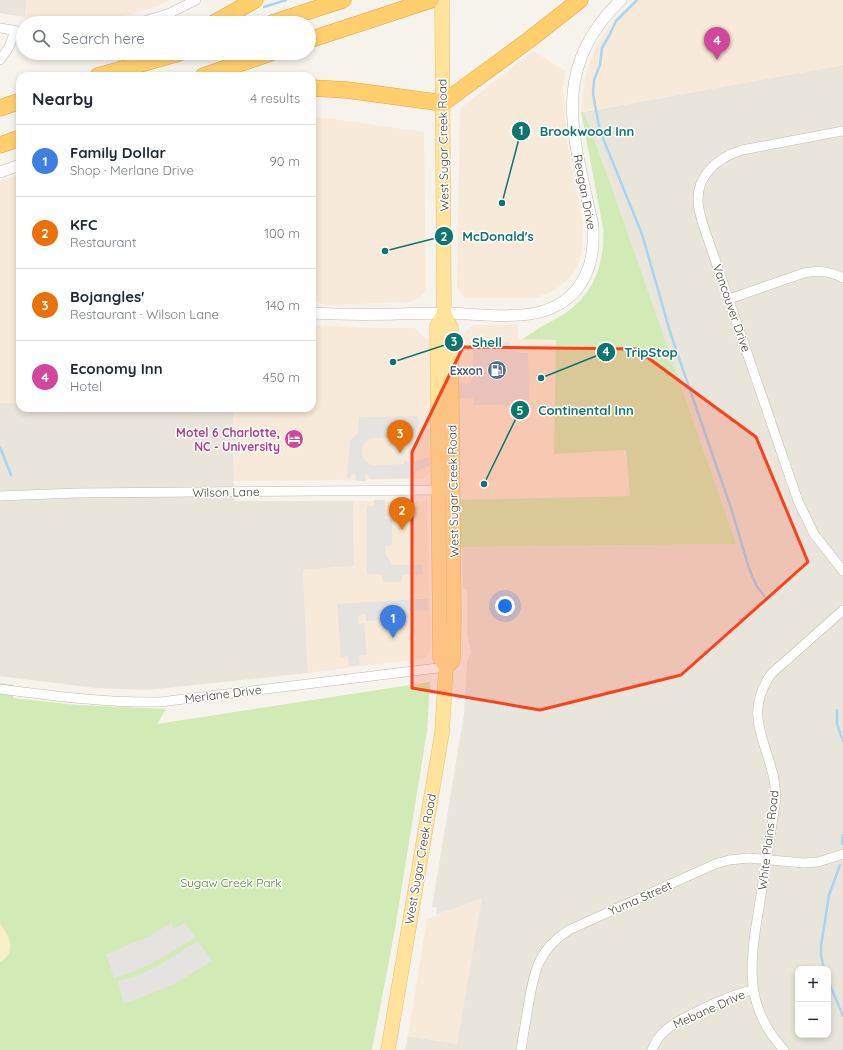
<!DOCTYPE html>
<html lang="en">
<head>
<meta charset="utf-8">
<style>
	body { margin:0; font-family:Quicksand,sans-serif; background:#f6f6f7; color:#1f2937 }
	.controls { position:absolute; right:12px; bottom:12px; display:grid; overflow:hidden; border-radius:8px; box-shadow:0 2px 6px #0003 }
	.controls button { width:36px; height:36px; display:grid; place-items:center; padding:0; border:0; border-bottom:1px solid #e0e1e3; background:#fff; color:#1f2937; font:20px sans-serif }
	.you { position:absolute; left:505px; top:606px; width:14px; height:14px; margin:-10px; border:3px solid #fff; border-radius:50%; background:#1a73e8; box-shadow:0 0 0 6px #1a73e833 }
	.badge { display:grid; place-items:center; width:26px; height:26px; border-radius:50%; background:#fc3f1d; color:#fff; font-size:13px; font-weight:700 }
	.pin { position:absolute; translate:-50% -33px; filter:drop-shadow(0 1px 2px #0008) }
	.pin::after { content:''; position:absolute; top:21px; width:14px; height:12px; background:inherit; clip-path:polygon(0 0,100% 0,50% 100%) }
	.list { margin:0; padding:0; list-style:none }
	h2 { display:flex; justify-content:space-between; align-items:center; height:52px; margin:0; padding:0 16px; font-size:17px }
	h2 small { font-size:13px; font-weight:400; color:#747a83 }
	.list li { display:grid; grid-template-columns:26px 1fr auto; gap:12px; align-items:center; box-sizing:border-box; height:72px; padding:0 16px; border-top:1px solid #e0e1e3 }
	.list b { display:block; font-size:15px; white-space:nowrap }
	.list p { margin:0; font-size:13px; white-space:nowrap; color:#747a83 }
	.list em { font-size:13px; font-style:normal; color:#747a83 }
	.icon { flex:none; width:22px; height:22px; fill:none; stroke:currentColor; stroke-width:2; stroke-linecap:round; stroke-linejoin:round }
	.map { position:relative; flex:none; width:843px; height:1050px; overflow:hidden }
	.search { position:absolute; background:#fff; box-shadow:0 2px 6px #0003; left:16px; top:16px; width:300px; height:44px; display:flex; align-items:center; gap:10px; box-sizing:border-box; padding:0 14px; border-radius:22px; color:#747a83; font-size:15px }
	.panel { position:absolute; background:#fff; box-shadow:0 2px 6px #0003; left:16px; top:72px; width:300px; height:340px; border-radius:12px }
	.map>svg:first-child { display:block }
	.residential { fill:#eae5da; fill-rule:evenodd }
	.commercial { fill:#f7ead8 }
	.green { fill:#d2eab5 }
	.sand { fill:#f9efc9 }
	.parking { fill:#e5e3e0 }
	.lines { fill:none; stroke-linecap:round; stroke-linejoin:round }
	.stream { stroke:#a9d4f2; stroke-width:2.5 }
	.minor-casing { stroke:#c2bbae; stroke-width:10 }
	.tertiary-casing { stroke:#c2bbae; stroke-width:12 }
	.primary-casing { stroke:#e6c16a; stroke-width:15 }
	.motorway-casing { stroke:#e0a43c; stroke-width:17 }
	.minor { stroke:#fff; stroke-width:9 }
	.tertiary { stroke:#fff; stroke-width:11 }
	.primary { stroke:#ffe39c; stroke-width:14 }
	.motorway { stroke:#ffcf6e; stroke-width:16 }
	.marked { fill:#fc3f1d; fill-opacity:0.2; stroke:#fc3f1d; stroke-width:3; stroke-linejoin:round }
	.labels { text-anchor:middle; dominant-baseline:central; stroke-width:3; stroke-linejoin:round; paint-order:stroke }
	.street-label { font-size:12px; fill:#4b4439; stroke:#fff }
	.service-label { font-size:12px; font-weight:bold; fill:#4e5e75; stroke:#fff; text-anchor:end }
	.hotel-label { font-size:12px; font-weight:bold; fill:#b23c85; stroke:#fff; text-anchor:end }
	.park-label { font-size:12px; fill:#4a7f2a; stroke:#fff }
	.leader { fill:none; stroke:#0f766e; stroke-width:1.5 }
	.callout-dot { fill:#0f766e; stroke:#fff; stroke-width:1.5 }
	.mark-label { font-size:12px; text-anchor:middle; font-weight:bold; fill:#fff }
	.callout-label { font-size:13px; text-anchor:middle; font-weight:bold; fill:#0f766e; stroke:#fff; stroke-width:3; stroke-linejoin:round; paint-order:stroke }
</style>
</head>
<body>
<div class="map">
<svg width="843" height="1050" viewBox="0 0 843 1050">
	<rect width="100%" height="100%" fill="#f6f3ec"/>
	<!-- residential -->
	<path class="residential" d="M0 0H27L25 17 0 13Z
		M843 65V1050H405L408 1036 457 1044 481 899 436 915 437 908 432 907 464 714 467 661 471 653 467 632V589H463L462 547 734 544 611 185 584 112ZM798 969H828V1035H798Z
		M0 403H20V408H233L234 501H353L354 566 303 570 308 673 147 690 95 688 0 676Z"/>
	<!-- commercial -->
	<path class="commercial" d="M27 0H171L157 6 128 15 99 20 70 23 25 19Z
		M637 0H843V65L581 112 585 78 592 56 609 26 625 9Z
		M533 51 565 71 563 89 567 141 583 224 582 251 577 267 568 280 553 291 535 298H464L457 287 460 109Z
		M312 116 424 132 426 291 418 298 409 302 328 305 312 302Z
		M20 174V403H0V181Z
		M518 324V339L556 340 554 453 626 450 630 496 458 500 456 340 473 325Z
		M312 325 369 328H414L429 340 430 471 427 476 422 479 234 481 233 408H312Z
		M353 501H427L431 650 425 658 308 673 303 570 354 566Z
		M482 898 457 1044 408 1036 427 919Z"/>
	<!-- green -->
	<path class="green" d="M581 112H584L611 185 736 544 460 547 458 500 630 496 626 450 554 454 556 340 522 339C531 334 539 327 548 323 554 320 559 317 564 314 594 294 605 263 603 228Z
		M430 682 427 731 395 929 372 1050H0V683L14 685 13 698 77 705 166 709 157 724Z"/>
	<!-- sand -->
	<path class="sand" d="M0 924C10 935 17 953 0 962Z"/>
	<!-- parking -->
	<path class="parking" d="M510 342 512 348 520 353H528L529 400H522L521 406H505L504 405H474L473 398H458V384L468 383 471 381 473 377V343Z
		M417 416 420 423 412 437 371 438 367 440 363 446 362 454 363 459 371 465 404 464V461H418L430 457V466L416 471 415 478 370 479 366 473 365 474 366 481H356L355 474H354L347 478 350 440 358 434 359 417Z
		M374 500H385V519H392V545L386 546 385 547V553L391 563 392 565H423V574L402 575 401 582H383L382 575 367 574V506H374Z
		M417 599H427L428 610 408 611 409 618 366 621 365 614 361 615 358 617V624L364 623 367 655 359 656 360 665 349 666 348 656 341 657 337 604Z
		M171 923 174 929 184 923 196 937 165 956 136 971 114 978 106 954 148 937Z
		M198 941 212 961 173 985 124 1004 118 981 134 977 154 968Z"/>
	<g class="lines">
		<!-- stream -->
		<path class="stream" d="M637 0 616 21 609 36 602 48 600 65 594 80 593 94 600 131 642 234 671 335 731 508 749 568 756 585 765 597
			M264 7 286 0
			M0 447 11 475
			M837 710V724L843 741
			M842 844 843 835
			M824 969 821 955V946L829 895 840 865
			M828 980 843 1016"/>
		<defs>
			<path id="minor" d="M138 23 170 13 196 0
				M0 28 23 32
				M0 60 9 47 15 31
				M843 131 742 150C716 158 693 178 699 209 701 220 705 231 709 242L798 501 814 534 843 571
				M729 299 804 273C818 270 830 271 843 278
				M0 496 77 493 443 490
				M0 689C53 696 106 703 160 702L446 667
				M521 1050C523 1036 526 1021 528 1007 534 973 537 950 569 930L715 864 729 860 749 858 804 863 818 862 843 854
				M652 1050C655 1043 658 1037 664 1032 677 1018 733 994 753 990
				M784 1050C739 1002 752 953 761 895 766 863 771 831 776 798 775 789 775 780 772 771 762 733 746 711 771 674L843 610"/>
			<path id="tertiary" d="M0 172 20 165
				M312 313C356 316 399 314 442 313 487 313 545 328 577 289 592 270 594 249 593 226 575 140 547 70 621 0"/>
			<path id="primary" d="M442 0 444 313 451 328 454 618 453 661 446 667
				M388 1050 442 733 446 667 440 658 437 326 444 313"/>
			<path id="motorway" d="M214 23 255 0
				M272 23 343 0
				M309 40 431 0
				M98 76 179 53
				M203 76 271 53
				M312 88 347 90 443 103 529 40 580 0
				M0 108 20 101
				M0 145 20 138"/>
		</defs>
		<!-- minor casing -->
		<use href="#minor" class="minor-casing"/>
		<!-- tertiary casing -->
		<use href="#tertiary" class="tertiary-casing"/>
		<!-- primary casing -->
		<use href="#primary" class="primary-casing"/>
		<!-- motorway casing -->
		<use href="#motorway" class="motorway-casing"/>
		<!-- minor -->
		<use href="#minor" class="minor"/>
		<!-- tertiary -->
		<use href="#tertiary" class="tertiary"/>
		<!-- primary -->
		<use href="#primary" class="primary"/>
		<!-- motorway -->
		<use href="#motorway" class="motorway"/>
	</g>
	<!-- marked area -->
	<path class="marked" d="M463 347 636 349 756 437 808 562 681 675 540 710 412 688V452Z"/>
	<!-- icons -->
	<defs>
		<symbol id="fuel-disc" viewBox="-11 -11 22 22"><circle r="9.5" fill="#5c6f8a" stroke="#fff"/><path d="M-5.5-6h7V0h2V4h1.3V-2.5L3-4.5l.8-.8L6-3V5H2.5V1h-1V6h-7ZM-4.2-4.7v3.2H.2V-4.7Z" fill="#fff"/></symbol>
		<symbol id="hotel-disc" viewBox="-11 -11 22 22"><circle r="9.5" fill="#d1479c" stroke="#fff"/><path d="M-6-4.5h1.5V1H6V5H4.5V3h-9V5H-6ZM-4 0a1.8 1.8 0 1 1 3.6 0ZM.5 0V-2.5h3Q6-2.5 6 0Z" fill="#fff"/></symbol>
	</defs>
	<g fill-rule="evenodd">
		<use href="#fuel-disc" x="486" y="359" width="22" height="22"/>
		<use href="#hotel-disc" x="283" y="428" width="22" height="22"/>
	</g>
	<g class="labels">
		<!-- street labels -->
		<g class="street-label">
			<text transform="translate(443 145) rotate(-91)">West Sugar Creek Road</text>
			<text transform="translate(585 192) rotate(79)">Reagan Drive</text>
			<text transform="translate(732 308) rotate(71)">Vancouver Drive</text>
			<text transform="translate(453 491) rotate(-91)">West Sugar Creek Road</text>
			<text transform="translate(226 492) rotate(-1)">Wilson Lane</text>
			<text transform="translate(223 694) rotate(-7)">Merlane Drive</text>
			<text transform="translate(768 840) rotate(-83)">White Plains Road</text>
			<text transform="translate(420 859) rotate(-80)">West Sugar Creek Road</text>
			<text transform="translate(640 898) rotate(-24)">Yuma Street</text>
			<text transform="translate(709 1009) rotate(-24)">Mebane Drive</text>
		</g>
		<!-- service labels -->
		<g class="service-label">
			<text x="483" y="370">Exxon</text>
		</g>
		<!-- hotel labels -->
		<g class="hotel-label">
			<text x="280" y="432">Motel 6 Charlotte,<tspan x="280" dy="14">NC - University</tspan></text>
		</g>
		<!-- park labels -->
		<g class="park-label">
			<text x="231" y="882">Sugaw Creek Park</text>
		</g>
	</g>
	<!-- callouts -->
	<path class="leader" d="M502 203L521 131M385 251L444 236M393 362L454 342M541 378L606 352M484 484L520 410"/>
	<g class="callout-dot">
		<circle cx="502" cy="203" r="4"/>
		<circle cx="385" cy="251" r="4"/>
		<circle cx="393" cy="362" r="4"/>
		<circle cx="541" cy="378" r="4"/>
		<circle cx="484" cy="484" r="4"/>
		<circle cx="521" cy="131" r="10"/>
		<circle cx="444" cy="236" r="10"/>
		<circle cx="454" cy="342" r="10"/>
		<circle cx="606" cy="352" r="10"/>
		<circle cx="520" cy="410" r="10"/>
	</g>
	<g class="mark-label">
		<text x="521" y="135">1</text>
		<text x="444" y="241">2</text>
		<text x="454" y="346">3</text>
		<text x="606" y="356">4</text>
		<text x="520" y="415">5</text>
	</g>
	<g class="callout-label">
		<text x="587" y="136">Brookwood Inn</text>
		<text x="498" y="241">McDonald's</text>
		<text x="487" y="347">Shell</text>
		<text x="651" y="357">TripStop</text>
		<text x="586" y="415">Continental Inn</text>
	</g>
</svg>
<div class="controls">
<button>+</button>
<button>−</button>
</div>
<div class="you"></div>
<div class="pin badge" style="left:393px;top:638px;background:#3f7fe0">1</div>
<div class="pin badge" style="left:402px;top:530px;background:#e8710a">2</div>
<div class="pin badge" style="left:400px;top:453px;background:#e8710a">3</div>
<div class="pin badge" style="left:717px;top:60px;background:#d1479c">4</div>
<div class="search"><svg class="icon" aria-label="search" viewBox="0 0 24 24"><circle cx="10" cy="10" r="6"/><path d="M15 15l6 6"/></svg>Search here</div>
<section class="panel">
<h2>Nearby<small>4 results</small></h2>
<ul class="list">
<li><span class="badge" style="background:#3f7fe0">1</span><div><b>Family Dollar</b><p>Shop · Merlane Drive</p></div><em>90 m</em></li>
<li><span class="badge" style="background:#e8710a">2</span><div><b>KFC</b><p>Restaurant</p></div><em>100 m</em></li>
<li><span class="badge" style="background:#e8710a">3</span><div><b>Bojangles'</b><p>Restaurant · Wilson Lane</p></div><em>140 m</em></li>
<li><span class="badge" style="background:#d1479c">4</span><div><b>Economy Inn</b><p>Hotel</p></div><em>450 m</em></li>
</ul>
</section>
</div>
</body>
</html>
